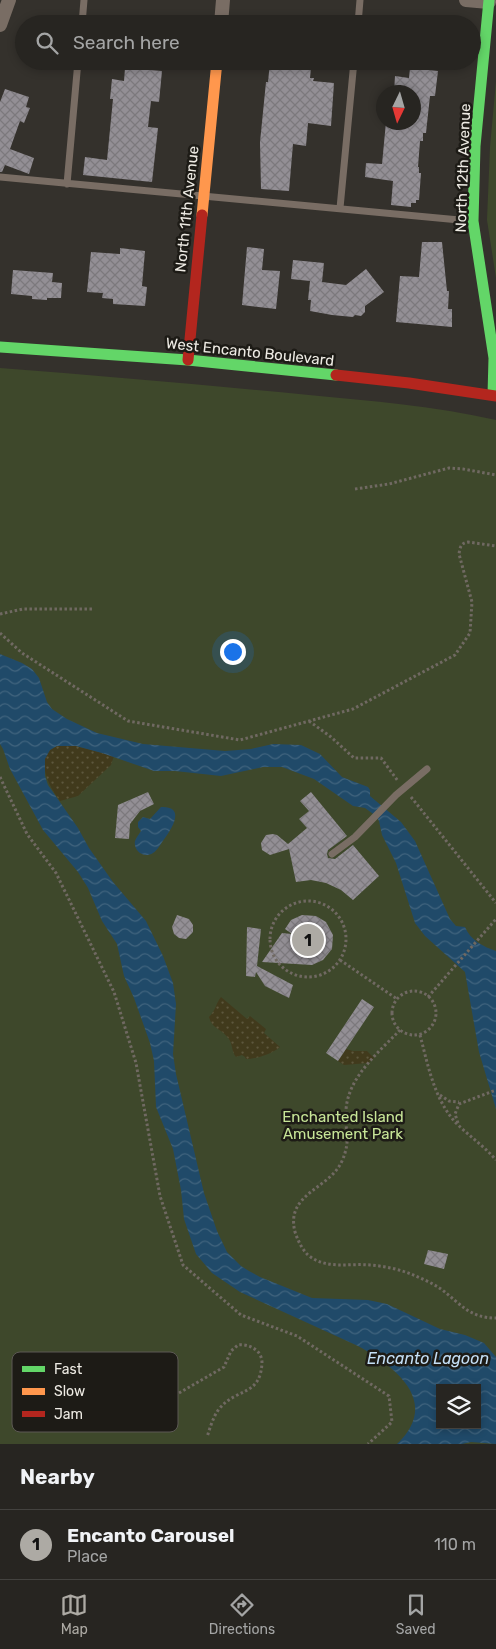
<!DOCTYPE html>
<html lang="en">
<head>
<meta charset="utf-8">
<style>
	body { margin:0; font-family:Rubik,sans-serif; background:#33312e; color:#f1f3f6 }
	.controls { position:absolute; right:15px; bottom:15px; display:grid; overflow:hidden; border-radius:0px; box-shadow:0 2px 8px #0003 }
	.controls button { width:45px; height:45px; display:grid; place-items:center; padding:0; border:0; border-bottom:1px solid #43423f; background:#272521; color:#f1f3f6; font:25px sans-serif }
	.compass { position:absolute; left:376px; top:85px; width:45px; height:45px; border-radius:50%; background:#272521; box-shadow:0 2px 8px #0003; rotate:185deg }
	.you { position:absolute; left:232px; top:651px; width:18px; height:18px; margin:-12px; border:4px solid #fff; border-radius:50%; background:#1a73e8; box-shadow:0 0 0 8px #1a73e833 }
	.badge { display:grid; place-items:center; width:32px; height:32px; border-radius:50%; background:#adaaa4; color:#111; font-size:16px; font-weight:700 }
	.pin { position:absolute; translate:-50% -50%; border:2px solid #fff; box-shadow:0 1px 5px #0006 }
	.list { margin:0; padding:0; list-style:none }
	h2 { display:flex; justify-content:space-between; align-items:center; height:65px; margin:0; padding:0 20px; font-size:21px }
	h2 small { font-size:16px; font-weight:400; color:#a4a5a5 }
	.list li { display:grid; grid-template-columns:32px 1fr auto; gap:15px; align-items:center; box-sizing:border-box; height:70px; padding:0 20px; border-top:1px solid #43423f }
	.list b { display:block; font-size:19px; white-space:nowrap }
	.list p { margin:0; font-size:16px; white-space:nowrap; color:#a4a5a5 }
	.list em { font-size:16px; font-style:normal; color:#a4a5a5 }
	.icon { flex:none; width:28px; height:28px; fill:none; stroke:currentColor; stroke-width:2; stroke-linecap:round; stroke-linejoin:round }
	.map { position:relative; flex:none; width:496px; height:1444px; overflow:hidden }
	.search { position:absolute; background:#272521; box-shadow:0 2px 8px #0003; left:15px; right:15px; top:15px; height:55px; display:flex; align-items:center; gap:12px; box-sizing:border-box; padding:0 18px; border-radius:28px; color:#a4a5a5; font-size:19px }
	.sheet { height:135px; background:#272521 }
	nav { display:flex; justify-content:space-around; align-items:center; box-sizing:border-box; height:70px; border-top:1px solid #43423f; background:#272521; font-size:14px; color:#a4a5a5 }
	nav a { display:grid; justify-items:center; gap:2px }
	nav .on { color:#adaaa4 }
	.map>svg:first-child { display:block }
	.green { fill:#3e482b; fill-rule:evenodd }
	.sand { fill:url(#sand-dots) }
	.water { fill:url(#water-waves); fill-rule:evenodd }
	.building { fill:url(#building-cross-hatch) }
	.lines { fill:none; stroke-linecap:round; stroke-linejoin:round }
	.path { stroke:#706962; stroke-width:3; stroke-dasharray:2.5 2.5; stroke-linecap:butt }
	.lane { stroke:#796d64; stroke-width:7 }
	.street { stroke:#796d64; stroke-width:14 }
	.fast { stroke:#63d668; stroke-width:11 }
	.slow { stroke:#ff974d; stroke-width:11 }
	.jam { stroke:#b3261e; stroke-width:11 }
	.labels { text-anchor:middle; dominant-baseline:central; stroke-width:5; stroke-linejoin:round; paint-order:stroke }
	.street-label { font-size:15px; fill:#eeebe4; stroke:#1d1b16 }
	.park-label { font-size:15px; fill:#c7e597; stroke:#1d1b16 }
	.water-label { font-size:16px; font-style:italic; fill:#c4dff6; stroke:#1d1b16 }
	.key { fill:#1d1b16; stroke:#5c5954; stroke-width:1 }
	.key-label { font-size:14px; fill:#eeebe4 }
</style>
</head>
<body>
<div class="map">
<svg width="496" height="1444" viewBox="0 0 496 1444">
	<defs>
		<pattern id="sand-dots" width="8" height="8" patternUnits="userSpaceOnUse" patternTransform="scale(1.25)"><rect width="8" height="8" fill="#413a1c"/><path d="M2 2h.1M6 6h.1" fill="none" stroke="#5d573d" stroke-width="1.8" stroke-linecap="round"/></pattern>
		<pattern id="water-waves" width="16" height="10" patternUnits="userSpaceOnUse" patternTransform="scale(1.25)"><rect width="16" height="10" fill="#204a69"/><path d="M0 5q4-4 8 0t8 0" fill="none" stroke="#41647e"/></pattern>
		<pattern id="building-cross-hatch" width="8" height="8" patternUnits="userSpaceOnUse" patternTransform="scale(1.25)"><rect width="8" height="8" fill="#938f95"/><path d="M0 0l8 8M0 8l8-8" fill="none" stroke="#7c797d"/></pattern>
	</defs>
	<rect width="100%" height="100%" fill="#34312c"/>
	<!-- green -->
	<path class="green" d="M496 81V278L487 220 490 147Z
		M0 368C103 376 206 385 309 395 371 401 435 406 496 420V1444H0ZM440 1388H477V1425H440Z"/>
	<!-- sand -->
	<path class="sand" d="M61 745 76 746 114 756 111 765 78 796 60 801C48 786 31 752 61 745Z
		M221 997 247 1019 250 1016 266 1029 264 1033 280 1047C272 1054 256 1059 246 1059L245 1057 242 1055 236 1057C231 1051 233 1043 228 1038 222 1029 212 1029 209 1017 216 1010 216 1003 221 997Z
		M346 1049 353 1051H367L374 1058 368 1063 344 1065 338 1061Z"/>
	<!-- water -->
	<path class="water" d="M0 654 22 663 32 669 39 678 47 702 52 709 67 719 97 733 143 744 225 751 251 749 273 744 301 745 320 754 342 777 368 787 370 790V796L401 822 415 841 450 919 456 926 465 927C470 940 484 947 496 951V1109L479 1052 465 972 425 936 415 923 396 863 382 835 379 821 376 816 365 808 353 806 314 779 282 767H263L221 776 175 771H154L102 753 76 746H57L50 750 45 759V776L48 785 78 828 89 848 113 882 146 921 163 956 173 983 176 1004 173 1054 176 1074 204 1193 217 1231 227 1252 241 1266 249 1271 260 1277 312 1298 368 1300 387 1304 440 1329 465 1335 484 1343 496 1357V1444L471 1442 462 1444H397C441 1402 396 1367 358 1346L240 1292 212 1273 196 1254 184 1219 181 1190 173 1149 156 1107 154 1061 150 1043 134 998 124 976 117 944 102 921 88 888 78 872 43 830 10 769 3 749 0 744ZM440 1388H477V1425H440Z
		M161 807C186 806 172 828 165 838 161 843 158 850 153 853 144 859 133 851 135 841 136 838 139 834 141 831L138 827V822L143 817 150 819Z"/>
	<!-- building -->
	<path class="building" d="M270 62 290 64V67L311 68 310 78H314L313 81 334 83 331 126 308 123 306 146 293 144 289 191 261 189 260 142 266 82H268Z
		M125 68 162 71 159 102 151 101 148 127 158 128 152 182 83 175 85 157 107 160 113 99H110L112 79 124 81Z
		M410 68 438 71 435 96H430L426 133H423V141H420L418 167H419V173H421L419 200H416V203H411V207L391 205 393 181 365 177 366 163 382 164 386 122H414V92H394L395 76 409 78Z
		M5 89 29 97 26 107 30 108 24 123 20 121 10 149 34 158 29 174 5 165 2 172H0V102Z
		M422 242H442L447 291H449L448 309H452V327L396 322 400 276 419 277Z
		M247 247 264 249 262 270 280 271 276 309 242 305Z
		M120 248 145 251 142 286 147 287 145 306 113 304V299L102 298 103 293 87 292 91 252 120 254Z
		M293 260 324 263 322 282 346 285 366 269 384 292 365 306V312L361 316 355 315 353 317 332 315 310 311 311 300H308L310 281 291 279Z
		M13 270 53 273 52 282 62 283 61 298H47V300L32 299V296L11 294Z
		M148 792 154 804 140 811 130 824 129 839 115 838 118 805Z
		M311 792 347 836 328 850 327 854 328 858 335 859 353 845 379 876 353 900 341 890 326 883 311 880 296 882 289 849 270 855 262 850 261 843 266 835 273 834 277 835 288 844 307 828 299 819 309 811 300 801Z
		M177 915 189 919 193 925V932L186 939 179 938 174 934 172 927Z
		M302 915 316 916 326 922 333 935 332 949 323 960 312 965 262 962 282 933 292 934 285 929 291 920Z
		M247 927 261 929 257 966 293 985 289 998 265 986 256 972 255 977 246 976Z
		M362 999 374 1007 338 1061 326 1053Z
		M428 1250 448 1254 444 1269 424 1264Z"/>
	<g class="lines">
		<!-- path -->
		<path class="path" d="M355 489 389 484 449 468 463 469 496 475
			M0 614 23 609H92
			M0 633 22 653 128 721 240 740 353 709 455 655 470 633 472 602 459 554C460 547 461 543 468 542L496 546
			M309 721 331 737 354 758H381L398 781
			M0 777 27 834 56 873 114 992 136 1063 160 1196 183 1265 241 1315 297 1336 389 1396 392 1422 368 1444
			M411 797 496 903
			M270 939a38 38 0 1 1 76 0a38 38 0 1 1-76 0Z
			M340 960 397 999
			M392 1013a22 22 0 1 1 44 0a22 22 0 1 1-44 0Z
			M428 997 496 919
			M400 1030C379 1052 348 1077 346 1110 344 1131 352 1138 342 1161 330 1189 285 1193 295 1232 298 1241 302 1249 308 1255 326 1270 349 1263 370 1265 384 1266 398 1269 411 1274 421 1278 432 1283 441 1289 461 1304 469 1318 496 1318
			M420 1035C428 1065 434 1099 456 1123 469 1136 484 1146 496 1160
			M440 1095 449 1101 459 1102
			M458 1123 455 1114 459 1104 496 1090
			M179 1393 224 1367 231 1351 238 1345C244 1344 251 1346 256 1350 260 1353 262 1358 262 1363 260 1397 237 1387 219 1409 213 1417 210 1428 207 1437"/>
		<!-- lane -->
		<path class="lane" d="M82 24 84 0
			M358 24 360 0
			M0 177 470 221
			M67 184 78 61
			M340 208 354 61
			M332 854 355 837 396 795 427 769"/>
		<!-- street -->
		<path class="street" d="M466 0 489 2
			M221 24 223 0
			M0 25 9 0"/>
		<!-- fast -->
		<path class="fast" d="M489 0 475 146 473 221 494 358 493 395
			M0 347 188 360 336 375"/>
		<!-- slow -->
		<path class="slow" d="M202 215 217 61"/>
		<!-- jam -->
		<path class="jam" d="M188 360 202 215
			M336 375 409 383 496 396"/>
	</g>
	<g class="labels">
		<!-- street labels -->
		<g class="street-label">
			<text transform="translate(463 168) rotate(-88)">North 12th Avenue</text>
			<text transform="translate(187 209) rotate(-84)">North 11th Avenue</text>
			<text transform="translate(250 352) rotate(6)">West Encanto Boulevard</text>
		</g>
		<!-- park labels -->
		<g class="park-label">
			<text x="343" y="1117">Enchanted Island<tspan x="343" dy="17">Amusement Park</tspan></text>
		</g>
		<!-- water labels -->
		<g class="water-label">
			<text x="428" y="1358">Encanto Lagoon</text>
		</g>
	</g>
	<!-- legend -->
	<rect x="12" y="1352" width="166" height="80" rx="8" class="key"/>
	<rect x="22" y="1366" width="23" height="6" fill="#63d668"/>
	<rect x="22" y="1388" width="23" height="7" fill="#ff974d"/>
	<rect x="22" y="1411" width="23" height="6" fill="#b3261e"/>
	<g class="key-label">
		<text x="54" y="1374">Fast</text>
		<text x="54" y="1396">Slow</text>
		<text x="54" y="1419">Jam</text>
	</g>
</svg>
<div class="controls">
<button><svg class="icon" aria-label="layers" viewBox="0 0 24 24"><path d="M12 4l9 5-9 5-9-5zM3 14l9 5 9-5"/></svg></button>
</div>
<svg class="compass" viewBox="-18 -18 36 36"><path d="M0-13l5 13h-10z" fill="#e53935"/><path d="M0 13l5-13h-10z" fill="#a4a5a5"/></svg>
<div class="you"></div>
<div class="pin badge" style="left:308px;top:940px">1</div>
<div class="search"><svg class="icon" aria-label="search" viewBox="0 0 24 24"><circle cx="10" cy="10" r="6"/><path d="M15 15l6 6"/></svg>Search here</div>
</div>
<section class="sheet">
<h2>Nearby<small></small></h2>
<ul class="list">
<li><span class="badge">1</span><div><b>Encanto Carousel</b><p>Place</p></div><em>110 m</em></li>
</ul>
</section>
<nav>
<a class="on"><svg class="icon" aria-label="map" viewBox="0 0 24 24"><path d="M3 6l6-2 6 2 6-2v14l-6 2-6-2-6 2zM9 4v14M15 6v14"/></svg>Map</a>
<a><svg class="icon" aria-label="directions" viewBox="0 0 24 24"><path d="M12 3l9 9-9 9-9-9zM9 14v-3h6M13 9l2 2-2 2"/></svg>Directions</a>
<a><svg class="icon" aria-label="saved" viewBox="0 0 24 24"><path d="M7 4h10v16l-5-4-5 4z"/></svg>Saved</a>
</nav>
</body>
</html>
